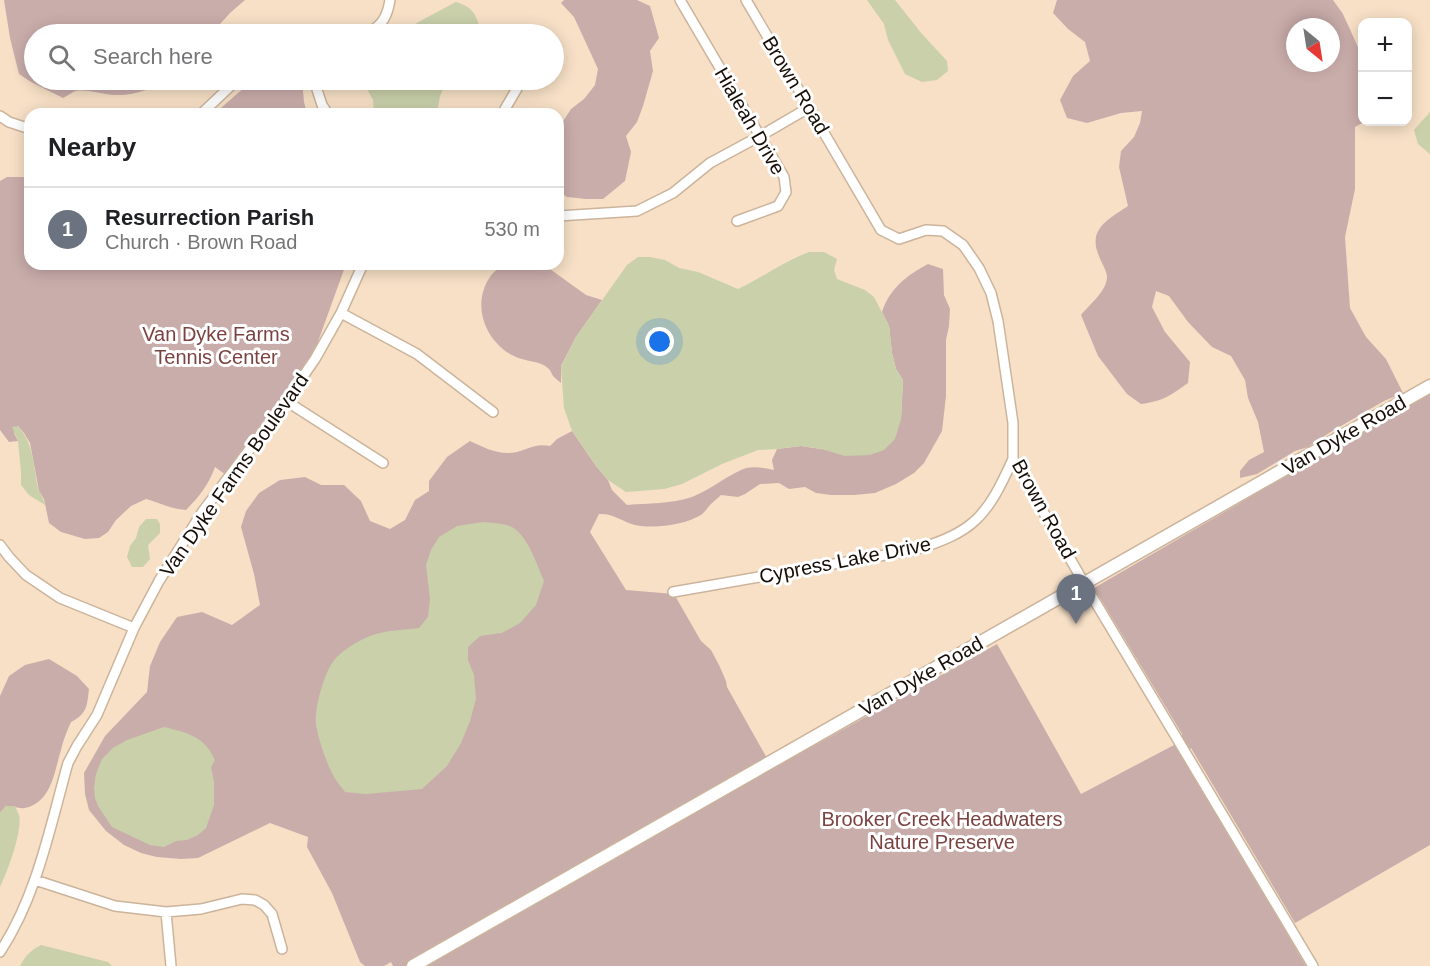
<!DOCTYPE html>
<html lang="en">
<head>
<meta charset="utf-8">
<style>
	body { margin:0; font-family:Arial,sans-serif; background:#f6f6f6; color:#202124 }
	.controls { position:absolute; right:18px; top:18px; display:grid; overflow:hidden; border-radius:12px; box-shadow:0 3px 15px #0003 }
	.controls button { width:54px; height:54px; display:grid; place-items:center; padding:0; border:0; border-bottom:2px solid #e0e0e0; background:#fff; color:#202124; font:30px sans-serif }
	.compass { position:absolute; left:1286px; top:18px; width:54px; height:54px; border-radius:50%; background:#fff; box-shadow:0 3px 15px #0003; rotate:150deg }
	.you { position:absolute; left:660px; top:342px; width:21px; height:21px; margin:-15px; border:4px solid #fff; border-radius:50%; background:#1a73e8; box-shadow:0 0 0 9px #1a73e833 }
	.badge { display:grid; place-items:center; width:39px; height:39px; border-radius:50%; background:#226c65; color:#fff; font-size:20px; font-weight:700 }
	.pin { position:absolute; translate:-50% -50px; filter:drop-shadow(0 2px 3px #0008) }
	.pin::after { content:''; position:absolute; top:32px; width:21px; height:18px; background:inherit; clip-path:polygon(0 0,100% 0,50% 100%) }
	.list { margin:0; padding:0; list-style:none }
	h2 { display:flex; justify-content:space-between; align-items:center; height:78px; margin:0; padding:0 24px; font-size:26px }
	h2 small { font-size:20px; font-weight:400; color:#757577 }
	.list li { display:grid; grid-template-columns:39px 1fr auto; gap:18px; align-items:center; box-sizing:border-box; height:84px; padding:0 24px; border-top:2px solid #e0e0e0 }
	.list b { display:block; font-size:22px; white-space:nowrap }
	.list p { margin:0; font-size:20px; white-space:nowrap; color:#757577 }
	.list em { font-size:20px; font-style:normal; color:#757577 }
	.icon { flex:none; width:33px; height:33px; fill:none; stroke:currentColor; stroke-width:2; stroke-linecap:round; stroke-linejoin:round }
	.map { position:relative; flex:none; width:1430px; height:966px; overflow:hidden }
	.search { position:absolute; background:#fff; box-shadow:0 3px 15px #0003; left:24px; top:24px; width:540px; height:66px; display:flex; align-items:center; gap:15px; box-sizing:border-box; padding:0 21px; border-radius:33px; color:#757577; font-size:22px }
	.panel { position:absolute; background:#fff; box-shadow:0 3px 15px #0003; left:24px; top:108px; width:540px; height:162px; border-radius:18px }
	.map>svg:first-child { display:block }
	.green { fill:#c9adab; fill-rule:evenodd }
	.water { fill:#c9d0aa }
	.lines { fill:none; stroke-linecap:round; stroke-linejoin:round }
	.minor-casing { stroke:#cbb49b; stroke-width:12 }
	.major-casing { stroke:#cbb49b; stroke-width:15 }
	.minor { stroke:#fff; stroke-width:9 }
	.major { stroke:#fff; stroke-width:12 }
	.labels { text-anchor:middle; dominant-baseline:central; stroke-width:6; stroke-linejoin:round; paint-order:stroke }
	.street-label { font-size:20px; fill:#160e06; stroke:#fff }
	.park-label { font-size:20px; fill:#7c4240; stroke:#fff }
</style>
</head>
<body>
<div class="map">
<svg width="1430" height="966" viewBox="0 0 1430 966">
	<rect width="100%" height="100%" fill="#f7e0c6"/>
	<!-- green -->
	<path class="green" d="M4 0H245L230 13 211 34H34V80H170C153 88 135 96 115 95 103 95 89 89 76 91 72 92 67 96 63 98L31 82 19 74 10 38Z
		M564 0H637L650 6 659 38 650 51 653 71 643 106 637 122 626 136 631 152 625 181 603 199H586L567 197 558 190V129L571 109 584 99 595 85 598 69 574 17 561 3Z
		M1057 0H1333L1343 14 1362 56V122H1364L1355 127V189L1345 237 1350 308 1366 337 1386 359 1403 393 1384 401 1329 433 1308 447 1295 451 1257 474 1240 478V471L1249 460 1264 452 1258 422 1248 398 1245 380 1231 356 1212 347 1188 322 1169 296 1156 291 1152 307 1165 332 1190 362 1188 383C1170 396 1163 401 1141 404L1127 394 1098 356 1081 315C1089 305 1107 291 1107 277 1107 271 1101 262 1099 256 1087 229 1109 219 1128 206L1119 167 1121 151 1134 137 1140 123 1142 111 1121 113 1087 123 1067 118 1060 100 1073 76 1090 61 1085 42 1068 29 1053 13ZM1295 27H1331V63H1295Z
		M253 80H302L304 102 307 114H217L222 107Z
		M7 177H23L30 180V264H346L311 361 269 415 226 475 215 467C209 484 199 497 186 510 172 509 160 503 146 499L131 506 116 520 108 532 99 538 85 539 61 532 49 523 44 499 39 491 30 443 24 433 18 426 14 433 18 441 9 442 0 430V181Z
		M504 264H540L550 269 586 295 602 300 576 337 561 366V383C561 383 554 377 554 377 552 375 551 371 549 369 540 360 525 362 514 356 485 342 471 304 490 277 493 272 499 268 504 264Z
		M928 264 943 269 944 295 950 309 949 326 946 340V396L942 431 924 463 914 473 896 484 875 493 854 495H831L816 493 805 487 789 489 779 483 760 484 745 494 738 497 721 495C718 498 714 501 711 504 707 508 705 512 701 515 684 525 655 529 635 525 623 522 613 513 599 514L590 532 626 590 674 594 701 641 711 650 719 665 726 681 727 687 768 760 405 966H393L391 962 384 966H365L360 962 332 893 307 847 308 837 270 823 198 858 181 859 157 857 141 853 124 845 106 831 89 810 85 794 84 773 105 736 147 692 150 666 160 642 177 617 202 612 232 625 260 605 254 574 241 527 246 511 259 493 280 480 305 477 321 485H344L361 501 370 521 390 529 405 520 415 500 429 491V481L447 457 470 441C481 446 494 453 507 453 521 454 533 442 550 446L557 439 572 431 596 466 608 480 612 490 627 505C649 503 671 504 692 497 710 490 725 477 741 470 751 465 764 468 774 470L772 460 777 449 801 446 821 449 901 419 903 380 896 369 892 353 889 326 882 312C890 288 906 276 928 264Z
		M1430 390V845L1295 923 1191 748 1188 750 1181 739 1182 734 1094 588 1300 468V465Z
		M997 644 1081 794 1176 744 1306 966H421L768 768 770 770Z
		M49 659 77 676 89 689C87 706 87 714 71 722 67 731 63 740 61 750 54 772 52 802 25 808 20 809 12 806 6 806L0 813V696L9 676 25 665Z"/>
	<!-- water -->
	<path class="water" d="M867 0H895L922 34 947 61 948 71 937 80 922 82 905 74 888 40 884 24Z
		M456 2C472 7 475 12 480 28L476 34H399L411 26Z
		M362 80H447L440 96 437 114H374L373 100Z
		M1430 112V154L1418 144 1414 130Z
		M809 252H824L837 259 834 270 837 279 865 290 874 297 889 326 892 353 896 369 903 380 901 419 895 439 884 450 870 455 845 456 821 449 801 446 777 449 758 450 722 464 682 484 664 489 626 492 608 480 596 466 572 431 564 408 561 367 576 337 627 265 638 257H650L665 260 679 268 698 272 738 289C763 277 783 262 809 252Z
		M18 426C34 444 33 465 38 488 40 494 44 499 45 505L29 495 21 485V472L18 441 12 427Z
		M146 519H157L160 524V533L148 545 150 559 143 567H132L127 557 130 546 136 538 139 527Z
		M483 522C491 523 504 523 512 527 528 536 537 565 544 581L536 605 520 623 502 633 480 636 468 647V660L474 675 476 699 470 721 461 743 447 766 422 789 366 794 345 792C341 786 335 780 332 773 325 759 319 741 316 725 314 709 324 672 335 659 344 649 361 639 373 635 388 630 404 630 419 628L428 617 430 599 426 565 431 550 439 537 457 526Z
		M164 727C188 733 204 736 215 760L211 767 214 782V805L206 828 198 835 187 840 176 841 164 847 150 845 112 827 98 806 95 798 94 787 96 774 102 759 113 748 127 740Z
		M6 806H15C16 809 18 812 19 815 23 830 7 873 0 887V813Z
		M41 945 108 962 112 966H20C25 956 31 950 41 945Z"/>
	<g class="lines">
		<defs>
			<path id="minor" d="M680 0 784 177 786 192 778 206 737 221
				M746 0 881 230 899 239 926 230 943 231 963 245 979 268 991 293 998 321 1013 423V459L1084 583 1313 966
				M367 34C382 25 387 18 390 0
				M314 80 322 105 328 114
				M201 114 237 80
				M502 114 522 80
				M0 116 9 122 30 129
				M558 216 637 211 673 193 710 163 760 136 810 107
				M341 313 417 354 493 412
				M286 401 383 463
				M0 545 9 557 26 575 60 598 134 628
				M673 592 914 550C975 532 987 516 1013 459
				M35 880 115 906 166 912 201 909 242 899 255 900 264 905 272 914 282 949
				M166 912 171 966
				M0 952C37 896 50 827 68 763L77 746 97 715 134 628 159 581 203 511 286 401 315 359 341 313 363 264"/>
			<path id="major" d="M413 966 1430 386"/>
		</defs>
		<!-- minor casing -->
		<use href="#minor" class="minor-casing"/>
		<!-- major casing -->
		<use href="#major" class="major-casing"/>
		<!-- minor -->
		<use href="#minor" class="minor"/>
		<!-- major -->
		<use href="#major" class="major"/>
	</g>
	<g class="labels">
		<!-- street labels -->
		<g class="street-label">
			<text transform="translate(796 85) rotate(59)">Brown Road</text>
			<text transform="translate(750 121) rotate(60)">Hialeah Drive</text>
			<text transform="translate(1344 435) rotate(-30)">Van Dyke Road</text>
			<text transform="translate(234 475) rotate(-55)">Van Dyke Farms Boulevard</text>
			<text transform="translate(1044 509) rotate(61)">Brown Road</text>
			<text transform="translate(845 560) rotate(-11)">Cypress Lake Drive</text>
			<text transform="translate(921 676) rotate(-30)">Van Dyke Road</text>
		</g>
		<!-- park labels -->
		<g class="park-label">
			<text x="216" y="334">Van Dyke Farms<tspan x="216" dy="23">Tennis Center</tspan></text>
			<text x="942" y="819">Brooker Creek Headwaters<tspan x="942" dy="23">Nature Preserve</tspan></text>
		</g>
	</g>
</svg>
<div class="controls">
<button>+</button>
<button>−</button>
</div>
<svg class="compass" viewBox="-18 -18 36 36"><path d="M0-13l5 13h-10z" fill="#e53935"/><path d="M0 13l5-13h-10z" fill="#757577"/></svg>
<div class="you"></div>
<div class="pin badge" style="left:1076px;top:624px;background:#6b7280">1</div>
<div class="search"><svg class="icon" aria-label="search" viewBox="0 0 24 24"><circle cx="10" cy="10" r="6"/><path d="M15 15l6 6"/></svg>Search here</div>
<section class="panel">
<h2>Nearby<small></small></h2>
<ul class="list">
<li><span class="badge" style="background:#6b7280">1</span><div><b>Resurrection Parish</b><p>Church · Brown Road</p></div><em>530 m</em></li>
</ul>
</section>
</div>
</body>
</html>
